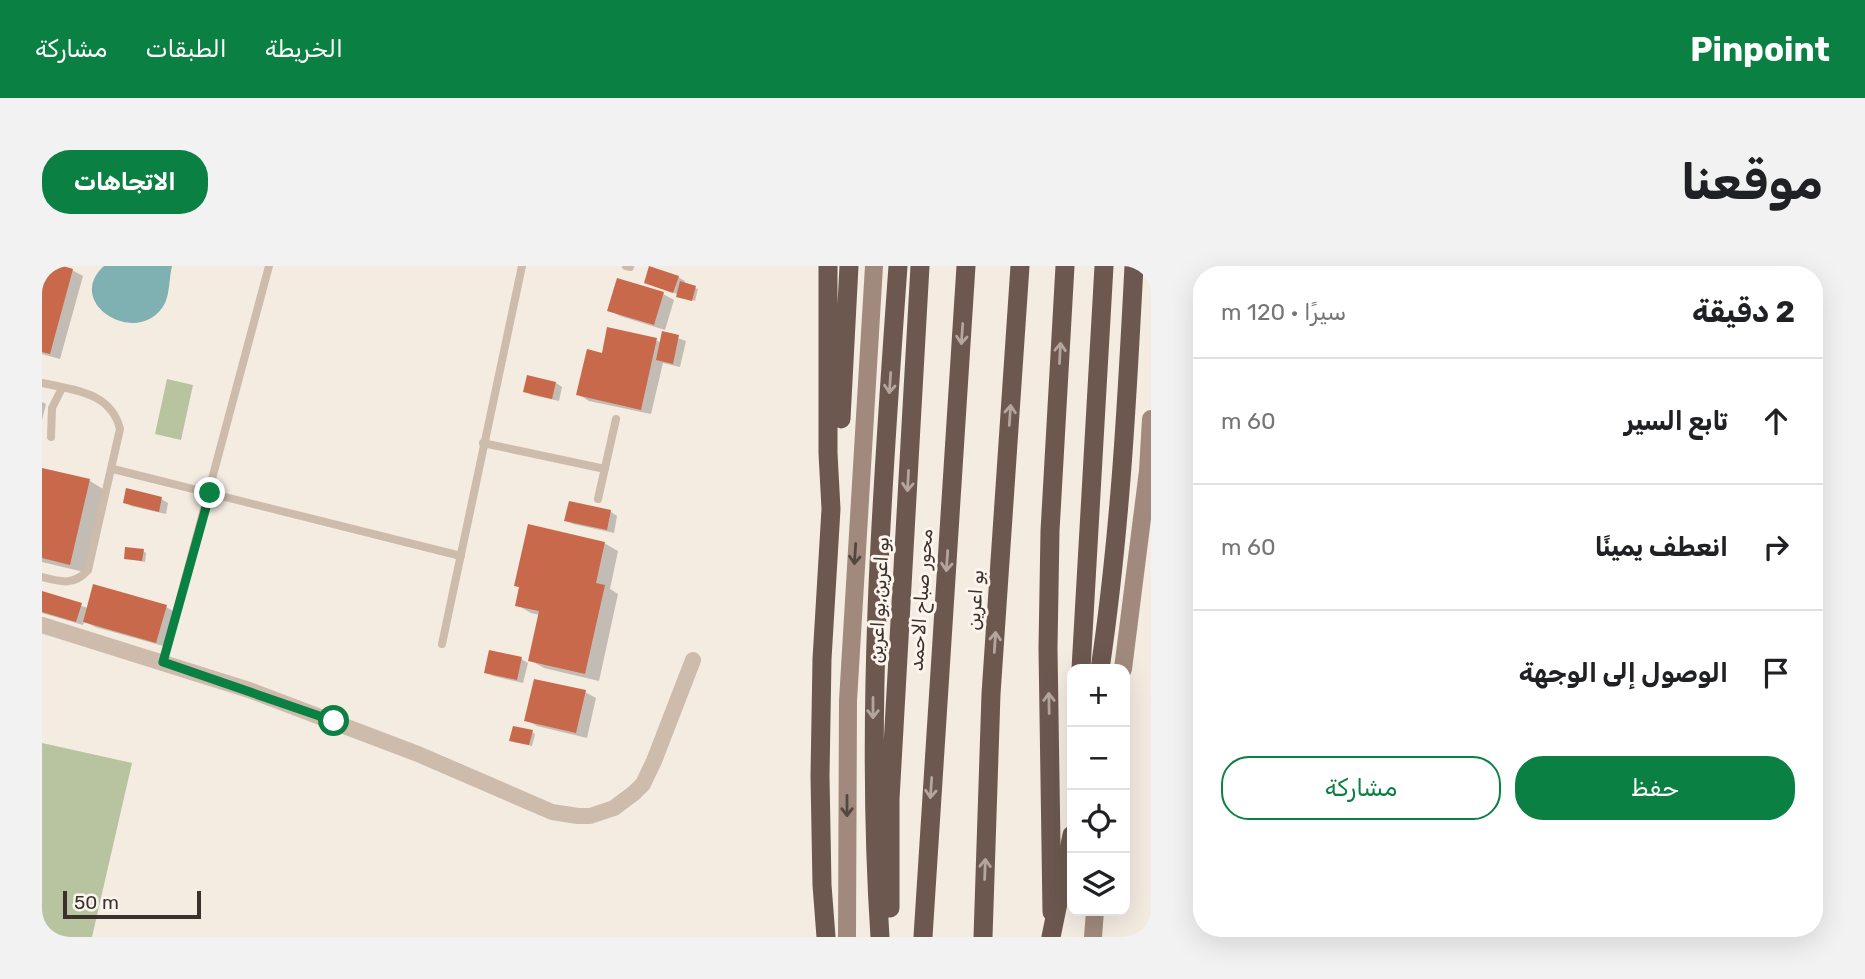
<!DOCTYPE html>
<html lang="ar">
<head>
<meta charset="utf-8">
<style>
	body { margin:0; font-family:Rubik,Cairo,sans-serif; background:#f2f2f2; color:#202124; direction:rtl }
	.controls { position:absolute; right:21px; bottom:21px; display:grid; overflow:hidden; border-radius:14px; box-shadow:0 7px 28px #0002 }
	.controls button { width:63px; height:63px; display:grid; place-items:center; padding:0; border:0; border-bottom:2px solid #e0e0e0; background:#fff; color:#202124; font:35px sans-serif }
	.scale { position:absolute; left:21px; bottom:18px; width:138px; box-sizing:border-box; padding-left:7px; border:4px solid #3b302b; border-top:0; font-size:19px; line-height:24px; white-space:nowrap; color:#3b302b; -webkit-text-stroke:5px #fbf5ee; paint-order:stroke }
	.stop { position:absolute; width:21px; height:21px; margin:-16px; border:5px solid #0b8043; border-radius:50%; background:#fff }
	.stop.end { background:#0b8043; border-color:#fff; box-shadow:0 2px 7px #0008 }
	.list { margin:0; padding:0; list-style:none }
	h2 { display:flex; justify-content:space-between; align-items:center; height:91px; margin:0; padding:0 28px; font-size:30px }
	h2 small { font-size:23px; font-weight:400; color:#757577 }
	.list li { display:grid; grid-template-columns:46px 1fr auto; gap:21px; align-items:center; box-sizing:border-box; height:126px; padding:0 28px; border-top:2px solid #e0e0e0 }
	.list b { display:block; font-size:26px; white-space:nowrap }
	.list em { font-size:23px; font-style:normal; color:#757577 }
	.actions { display:flex; gap:14px; padding:21px 28px }
	.actions a { flex:1; padding:16px 0; border:2px solid #0b8043; border-radius:28px; text-align:center; font-size:24px; color:#0b8043 }
	.actions .main { background:#0b8043; color:#fff }
	.icon { flex:none; width:38px; height:38px; fill:none; stroke:currentColor; stroke-width:2; stroke-linecap:round; stroke-linejoin:round }
	.map { position:relative; flex:none; width:1109px; height:671px; overflow:hidden; direction:ltr; border-radius:28px }
	header { display:flex; align-items:center; gap:42px; box-sizing:border-box; height:98px; padding:0 35px; background:#0b8043; color:#fff }
	header strong { font-size:33px }
	nav { display:flex; gap:38px; margin-inline-start:auto; font-size:24px }
	.intro { display:flex; align-items:center; justify-content:space-between; box-sizing:border-box; height:168px; padding:0 42px }
	h1 { margin:0; font-size:49px }
	.button { padding:18px 32px; border-radius:28px; background:#0b8043; color:#fff; font-size:24px; font-weight:700 }
	main { display:flex; gap:42px; padding:0 42px }
	aside { flex:1; background:#fff; border-radius:28px; box-shadow:0 7px 28px #0002 }
	.map>svg:first-child { display:block }
	.green { fill:#b8c4a0 }
	.water { fill:#7fb0b2 }
	.shadow { fill:#0003 }
	.building { fill:#c8694b }
	.lines { fill:none; stroke-linecap:round; stroke-linejoin:round }
	.service { stroke:#cdbbac; stroke-width:8 }
	.minor { stroke:#cdbbac; stroke-width:16 }
	.secondary { stroke:#a18a7d; stroke-width:18 }
	.trunk { stroke:#6c584f; stroke-width:19 }
	.trunk-bridge { stroke:#6c584f; stroke-width:19 }
	.oneway { stroke:#b4a69e }
	.oneway2 { stroke:#544640 }
	.route { stroke:#0b8043; stroke-width:9 }
	.labels { text-anchor:middle; dominant-baseline:central; stroke-width:6; stroke-linejoin:round; paint-order:stroke }
	.street-label { font-size:19px; fill:#3b302b; stroke:#fbf5ee }
</style>
</head>
<body>
<header>
<strong>Pinpoint</strong>
<nav><a>الخريطة</a><a>الطبقات</a><a>مشاركة</a></nav>
</header>
<div class="intro"><h1>موقعنا</h1><a class="button">الاتجاهات</a></div>
<main>
<aside>
<h2>2 دقيقة<small>سيرًا · 120 m</small></h2>
<ul class="list">
<li><svg class="icon" aria-label="ahead" viewBox="0 0 24 24"><path d="M12 20V5M6 11l6-6 6 6"/></svg><div><b>تابع السير</b></div><em>60 m</em></li>
<li><svg class="icon" aria-label="right" viewBox="0 0 24 24"><path d="M7 20v-9h11M14 6l5 5-5 5"/></svg><div><b>انعطف يمينًا</b></div><em>60 m</em></li>
<li><svg class="icon" aria-label="arrive" viewBox="0 0 24 24"><path d="M6 21V4h12l-3 4 3 4H6"/></svg><div><b>الوصول إلى الوجهة</b></div></li>
</ul>
<div class="actions"><a class="main">حفظ</a><a>مشاركة</a></div>
</aside>
<div class="map">
<svg width="1109" height="671" viewBox="0 0 1109 671">
	<rect width="100%" height="100%" fill="#f4ebe1"/>
	<!-- green -->
	<path class="green" d="M125 113 151 119 139 174 113 168Z
		M0 477 90 497 50 671H0Z"/>
	<!-- water -->
	<path class="water" d="M62 0H130C127 12 128 26 123 37 99 84 20 38 62 0Z"/>
	<!-- shadow -->
	<path class="shadow" d="M1 0H14L30 4 41 10 18 93 0 88Z
		M636 11 643 15 642 18 656 23 653 35 604 16Z
		M621 28 632 34 623 64 578 50 567 44Z
		M621 67 644 75 638 101 621 97 609 148 547 135 536 128 561 89 614 74 619 77Z
		M514 117 520 121 517 135 490 129 483 125Z
		M0 136 4 138 0 154Z
		M0 203 48 215 61 223 42 306 0 296Z
		M119 233 126 237 124 248 89 240 83 236Z
		M528 237 569 246 575 250 572 267 531 258 524 254Z
		M562 277 576 285 568 323 576 328 557 415 502 402 488 394 498 349 489 347 475 339Z
		M101 285 104 287 103 296 84 292Z
		M0 327 46 342 124 341 135 347 125 381 53 361 42 355 41 359 0 347Z
		M479 393 486 397 481 417 451 410 444 406Z
		M543 426 554 432 545 472 495 460 484 454Z
		M490 466 493 468 490 480 472 476Z"/>
	<!-- building -->
	<path class="building" d="M0 0H21L31 3 8 88 0 86Z
		M607 0 637 10 631 27 602 17Z
		M575 12 622 26 612 59 565 45Z
		M638 15 654 20 650 35 634 31Z
		M565 61 615 72 599 144 534 129 545 83 560 87Z
		M620 65 637 69 631 98 614 94Z
		M485 109 514 116 510 133 481 126Z
		M0 202 48 213 28 299 0 292Z
		M84 222 120 231 117 246 81 237Z
		M527 235 569 244 565 264 522 255Z
		M486 258 563 276 554 317 563 319 543 408 486 395 497 345 473 340 477 321 472 320Z
		M83 281 102 283 100 295 82 293Z
		M51 318 125 339 114 377 41 356Z
		M0 325 40 337 34 356 0 346Z
		M447 384 480 391 475 414 442 407Z
		M492 413 544 424 534 467 482 455Z
		M471 460 491 464 487 479 467 475Z"/>
	<g class="lines">
		<!-- service -->
		<path class="service" d="M584 0 588 1
			M0 117C32 124 69 126 78 163L46 304C32 320 19 316 0 311
			M9 171 10 142 20 122
			M441 177 563 203
			M71 203 419 290
			M556 233 574 153
			M400 378 480 0
			M121 396 227 0"/>
		<!-- minor -->
		<path class="minor" d="M0 359 207 424 376 488 510 546 536 550H548L572 542 592 527 601 518 612 495 651 394"/>
		<!-- secondary -->
		<path class="secondary" d="M1081 403 1106 205 1109 153
			M805 671 806 435 832 0
			M1051 671 1053 645"/>
		<!-- trunk -->
		<path class="trunk" d="M799 153 807 0
			M1039 403 1062 0
			M1058 403C1078 269 1085 135 1092 0
			M848 642V533L878 0
			M1010 646 1006 382 1008 265 1023 0
			M784 671 780 619 778 510 780 393 789 243 786 187V0
			M838 671C823 447 840 224 856 0
			M881 671 924 0
			M941 671 949 428 978 0"/>
		<!-- trunk-bridge -->
		<path class="trunk-bridge" d="M1009 671 1030 569"/>
	</g>
	<!-- one-way arrows -->
	<defs><path id="oneway-shaft" d="M-6 0H5M1.5-3L5.5 0L1.5 3" fill="none" stroke-width="1.6" stroke-linecap="round" stroke-linejoin="round" transform="scale(1.75)"/></defs>
	<g class="oneway">
		<use href="#oneway-shaft" transform="translate(920 68) rotate(94)"/>
		<use href="#oneway-shaft" transform="translate(1018 87) rotate(-87)"/>
		<use href="#oneway-shaft" transform="translate(848 117) rotate(94)"/>
		<use href="#oneway-shaft" transform="translate(968 149) rotate(-86)"/>
		<use href="#oneway-shaft" transform="translate(866 215) rotate(93)"/>
		<use href="#oneway-shaft" transform="translate(905 295) rotate(94)"/>
		<use href="#oneway-shaft" transform="translate(953 376) rotate(-86)"/>
		<use href="#oneway-shaft" transform="translate(1007 437) rotate(-91)"/>
		<use href="#oneway-shaft" transform="translate(831 442) rotate(90)"/>
		<use href="#oneway-shaft" transform="translate(889 522) rotate(94)"/>
		<use href="#oneway-shaft" transform="translate(943 603) rotate(-88)"/>
	</g>
	<g class="oneway2">
		<use href="#oneway-shaft" transform="translate(813 288) rotate(94)"/>
		<use href="#oneway-shaft" transform="translate(805 540) rotate(90)"/>
	</g>
	<g class="lines">
		<!-- route -->
		<path class="route" d="M168 227 121 396 292 455"/>
	</g>
	<g class="labels">
		<!-- street labels -->
		<g class="street-label">
			<text transform="translate(837 334) rotate(-87)">بو اعرين,بو اعرين</text>
			<text transform="translate(879 334) rotate(-86)">محور صباح الاحمد</text>
			<text transform="translate(933 334) rotate(-86)">بو اعرين</text>
		</g>
	</g>
</svg>
<div class="controls">
<button>+</button>
<button>−</button>
<button><svg class="icon" aria-label="locate" viewBox="0 0 24 24"><circle cx="12" cy="12" r="6"/><path d="M12 2v4M12 18v4M2 12h4M18 12h4"/></svg></button>
<button><svg class="icon" aria-label="layers" viewBox="0 0 24 24"><path d="M12 4l9 5-9 5-9-5zM3 14l9 5 9-5"/></svg></button>
</div>
<div class="scale">50 m</div>
<div class="stop" style="left:292px;top:455px"></div>
<div class="stop end" style="left:168px;top:227px"></div>
</div>
</main>
</body>
</html>
